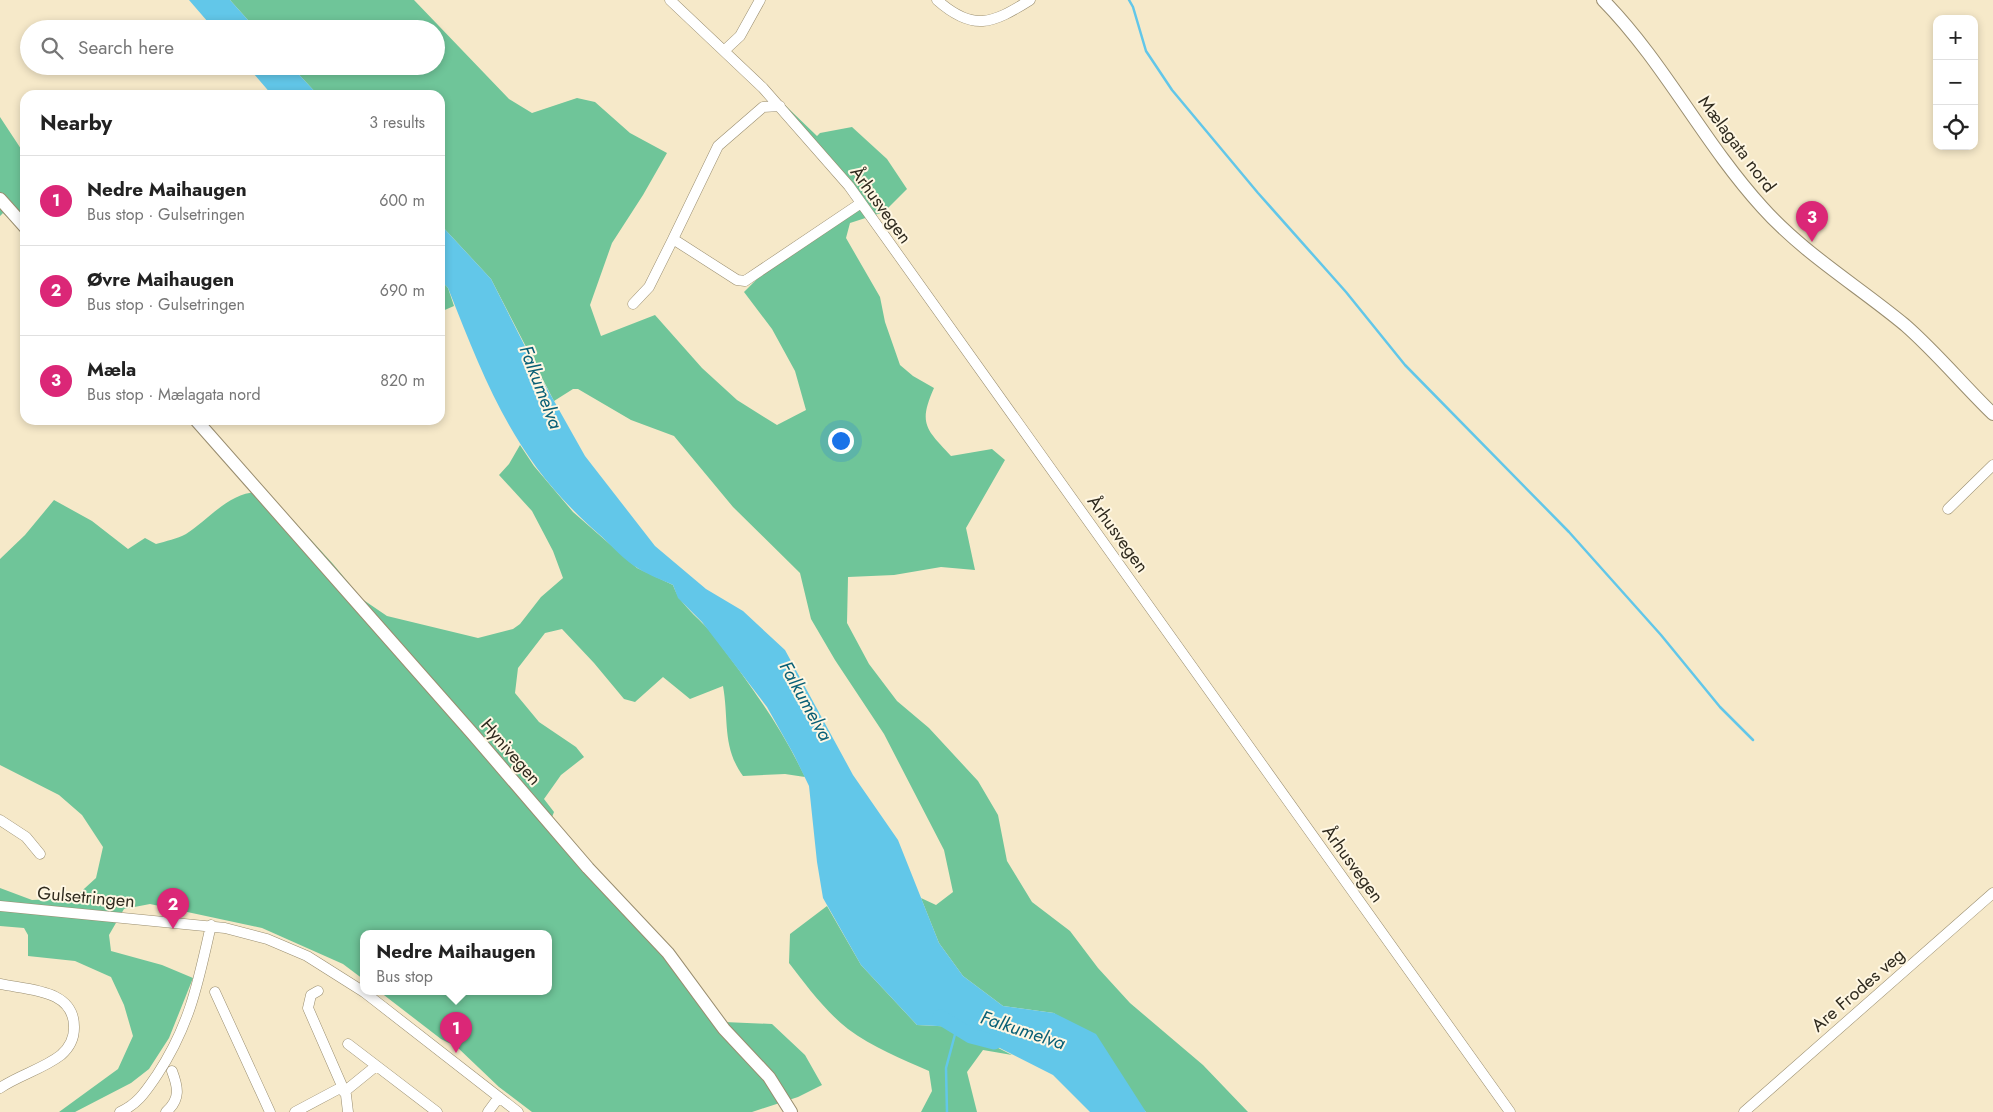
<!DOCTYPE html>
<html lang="en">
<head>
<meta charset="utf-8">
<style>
	body { margin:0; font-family:Jost,sans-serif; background:#f6f6f6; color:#222 }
	.controls { position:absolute; right:15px; top:15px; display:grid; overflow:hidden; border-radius:10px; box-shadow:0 2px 8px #0003 }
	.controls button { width:45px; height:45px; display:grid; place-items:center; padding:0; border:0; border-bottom:1px solid #e0e0e0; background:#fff; color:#222; font:25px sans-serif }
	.you { position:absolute; left:840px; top:440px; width:18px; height:18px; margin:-12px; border:4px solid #fff; border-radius:50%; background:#1a73e8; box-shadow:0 0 0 8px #1a73e833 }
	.badge { display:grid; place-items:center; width:32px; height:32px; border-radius:50%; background:#db2777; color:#fff; font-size:16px; font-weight:700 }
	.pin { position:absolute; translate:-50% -41px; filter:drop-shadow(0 1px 2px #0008) }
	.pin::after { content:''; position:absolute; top:26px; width:18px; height:15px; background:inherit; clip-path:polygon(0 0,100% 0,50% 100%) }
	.popup { position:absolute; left:360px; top:930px; width:192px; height:65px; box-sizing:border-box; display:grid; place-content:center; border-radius:10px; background:#fff; filter:drop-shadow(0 1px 4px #0005); font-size:16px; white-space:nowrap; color:#767676 }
	.popup b { font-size:19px; color:#222 }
	.popup::after { content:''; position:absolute; left:50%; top:100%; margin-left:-10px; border:10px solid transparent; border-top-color:#fff }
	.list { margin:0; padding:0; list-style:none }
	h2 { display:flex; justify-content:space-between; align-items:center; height:65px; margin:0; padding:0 20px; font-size:21px }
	h2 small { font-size:16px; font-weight:400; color:#767676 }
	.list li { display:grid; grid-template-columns:32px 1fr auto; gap:15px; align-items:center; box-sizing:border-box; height:90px; padding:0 20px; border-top:1px solid #e0e0e0 }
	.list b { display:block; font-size:19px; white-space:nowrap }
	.list p { margin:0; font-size:16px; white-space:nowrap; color:#767676 }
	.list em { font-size:16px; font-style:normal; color:#767676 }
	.icon { flex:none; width:28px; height:28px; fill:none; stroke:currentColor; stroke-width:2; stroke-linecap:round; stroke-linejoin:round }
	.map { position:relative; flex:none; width:1993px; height:1112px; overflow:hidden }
	.search { position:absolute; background:#fff; box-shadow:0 2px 8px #0003; left:20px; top:20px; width:425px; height:55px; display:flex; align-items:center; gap:12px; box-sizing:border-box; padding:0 18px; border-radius:28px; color:#767676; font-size:19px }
	.panel { position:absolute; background:#fff; box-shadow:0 2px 8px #0003; left:20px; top:90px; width:425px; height:335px; border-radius:15px }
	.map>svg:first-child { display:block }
	.forest { fill:#6fc599 }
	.water { fill:#62c7e9 }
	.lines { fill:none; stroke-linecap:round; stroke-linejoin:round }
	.stream { stroke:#62c7e9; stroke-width:2.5 }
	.river { stroke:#62c7e9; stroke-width:15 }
	.minor-casing { stroke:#998d6f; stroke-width:11 }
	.major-casing { stroke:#998d6f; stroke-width:14 }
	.minor { stroke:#fff; stroke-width:10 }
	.major { stroke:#fff; stroke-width:12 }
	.labels { text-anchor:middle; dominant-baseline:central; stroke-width:4; stroke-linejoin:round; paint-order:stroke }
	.street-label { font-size:18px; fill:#302b1f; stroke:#fff7e3 }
	.water-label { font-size:19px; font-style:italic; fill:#085f76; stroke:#fff7e3 }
</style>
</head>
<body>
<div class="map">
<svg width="1993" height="1112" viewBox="0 0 1993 1112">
	<rect width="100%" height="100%" fill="#f6e9c9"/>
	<!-- forest -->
	<path class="forest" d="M230 0H414L509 99 532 113 577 98 595 102 630 133 667 153 643 195 612 243 590 305 601 336 655 315 702 368 737 400 777 425 806 410 795 371 772 329 744 292 772 264 861 206 712 35 817 136 820 133 852 127 887 159 907 189 884 212 850 223 846 238 880 297 885 322 900 365 913 376 934 388C918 424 926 429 951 456L992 449 1005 460 966 528 975 570 941 567 894 575 848 577 847 623 869 664 897 701 929 728 978 781 998 815 1007 861 1032 902 1070 931 1098 968 1130 1003 1203 1065 1248 1112H1146L1054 1013 1003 1006 963 976 939 943 921 898 936 905 953 892 944 850 884 734 835 660 811 619 800 573 733 507 674 436 631 420 578 389H573L554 401 491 279 440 224V95H318L291 66H436V29H256Z
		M0 117 25 155V233L3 213 0 216Z
		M440 279 448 288 454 306 440 312Z
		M520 445 534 466 573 512 637 568 673 585C680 606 700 618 713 635 748 682 779 723 805 777L785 774 743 776C722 747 729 720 723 686L690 699 663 677 635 702 624 699 594 663 562 629 545 633 518 668 515 693 539 722 576 747 584 757 561 775 544 799 554 812 552 817 724 1022 772 1024 805 1055 822 1085 798 1097 752 1112H532L499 1087 457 1047 441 1039 380 992H548V934H364L363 979 343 964 262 928 150 904 124 909 109 935 111 951 162 965 193 978 169 1038 149 1069 131 1083 75 1112H59L118 1069 133 1036 124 1005 111 977 75 961 28 956V935L24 928 0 926V888L32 900 74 898 96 878 103 847 82 815 59 795 0 765V559L25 535 54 500 92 521 128 549 145 538 156 544C166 541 177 539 186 534 211 518 236 484 269 494L333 564 362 599 387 616 478 638 513 629 520 624 541 597 563 578 553 551 532 511 499 475 509 464Z
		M827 906 861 965 917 1025 957 1027 1012 1055 983 1050 967 1072 977 1112H921L932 1091 929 1071C902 1059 872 1047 848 1029 825 1011 806 985 789 963L790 934Z"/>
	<!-- water -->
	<path class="water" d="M189 0H230L256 29H214Z
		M247 66H291L318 95H272Z
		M440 224 491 279 540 376 585 456 655 546 706 589 743 611 785 650 853 775 898 840 939 943 963 976 1003 1006 1054 1013 1096 1034 1146 1112H1090L1053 1075 958 1027 917 1025 861 965 823 898 817 862 809 786 794 755 767 707 702 622 678 598 673 585C662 580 649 575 639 569 625 561 613 547 601 536 516 463 488 389 448 288L440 279Z"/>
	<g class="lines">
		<!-- stream -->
		<path class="stream" d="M1129 0 1133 7 1146 51 1172 90 1258 193 1346 292 1405 365 1569 532 1661 635 1720 707 1753 740
			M947 1112 946 1068 957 1027"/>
		<!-- river -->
		<path class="river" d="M940 1017 971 1036 994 1042"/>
		<defs>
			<path id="minor" d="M670 0 763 88 849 186 1510 1112
				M937 0C973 32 992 24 1030 0
				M725 50 740 36 760 0
				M780 106 763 107 718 146 673 239 737 280 745 281 861 203
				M633 304 649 287 673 239
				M1948 509 1993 465
				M0 820 26 837 40 854
				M0 906 225 928 267 939 307 956 364 992
				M0 984C28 990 75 989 74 1028 74 1038 69 1048 61 1055 43 1069 19 1075 0 1088
				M318 991 311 995 308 1008 346 1095 348 1112
				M215 992 270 1112
				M364 992 518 1112
				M348 1044 437 1112
				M344 1092 376 1066
				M120 1112C138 1104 146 1091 157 1075 190 1025 198 983 211 925
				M166 1112C181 1099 178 1087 172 1071
				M295 1112 342 1087
				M488 1112 499 1097
				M1744 1112 1993 893"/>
			<path id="major" d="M1603 0C1664 62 1703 142 1762 207 1803 253 1858 286 1905 325 1937 353 1963 385 1993 414
				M0 199 25 227
				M196 420 472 733 588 868 668 953 724 1029 769 1077 791 1112"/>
		</defs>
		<!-- minor casing -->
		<use href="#minor" class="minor-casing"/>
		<!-- major casing -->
		<use href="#major" class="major-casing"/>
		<!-- minor -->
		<use href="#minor" class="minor"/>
		<!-- major -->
		<use href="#major" class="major"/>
	</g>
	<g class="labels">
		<!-- street labels -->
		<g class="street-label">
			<text transform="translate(1737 144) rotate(53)">Mælagata nord</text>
			<text transform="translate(881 205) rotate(54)">Århusvegen</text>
			<text transform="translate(1118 534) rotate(54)">Århusvegen</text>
			<text transform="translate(511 752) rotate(49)">Hynivegen</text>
			<text transform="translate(1353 864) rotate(54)">Århusvegen</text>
			<text transform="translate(86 897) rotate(5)">Gulsetringen</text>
			<text transform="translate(1858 990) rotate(-41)">Are Frodes veg</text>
		</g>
		<!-- water labels -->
		<g class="water-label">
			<text transform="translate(541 387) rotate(69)">Falkumelva</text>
			<text transform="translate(806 701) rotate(61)">Falkumelva</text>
			<text transform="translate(1023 1030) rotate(18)">Falkumelva</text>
		</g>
	</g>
</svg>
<div class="controls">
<button>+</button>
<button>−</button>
<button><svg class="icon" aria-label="locate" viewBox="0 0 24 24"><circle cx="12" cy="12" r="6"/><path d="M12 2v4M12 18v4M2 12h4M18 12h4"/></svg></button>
</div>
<div class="you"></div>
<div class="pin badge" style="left:456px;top:1053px">1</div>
<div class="popup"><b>Nedre Maihaugen</b>Bus stop</div>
<div class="pin badge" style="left:173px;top:929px">2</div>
<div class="pin badge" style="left:1812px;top:242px">3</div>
<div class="search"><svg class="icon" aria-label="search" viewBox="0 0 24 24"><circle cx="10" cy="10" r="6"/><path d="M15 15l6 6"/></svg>Search here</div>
<section class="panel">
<h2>Nearby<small>3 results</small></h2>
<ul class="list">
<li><span class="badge">1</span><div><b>Nedre Maihaugen</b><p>Bus stop · Gulsetringen</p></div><em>600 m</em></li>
<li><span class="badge">2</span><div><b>Øvre Maihaugen</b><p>Bus stop · Gulsetringen</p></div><em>690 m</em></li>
<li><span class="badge">3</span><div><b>Mæla</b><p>Bus stop · Mælagata nord</p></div><em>820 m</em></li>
</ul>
</section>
</div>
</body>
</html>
